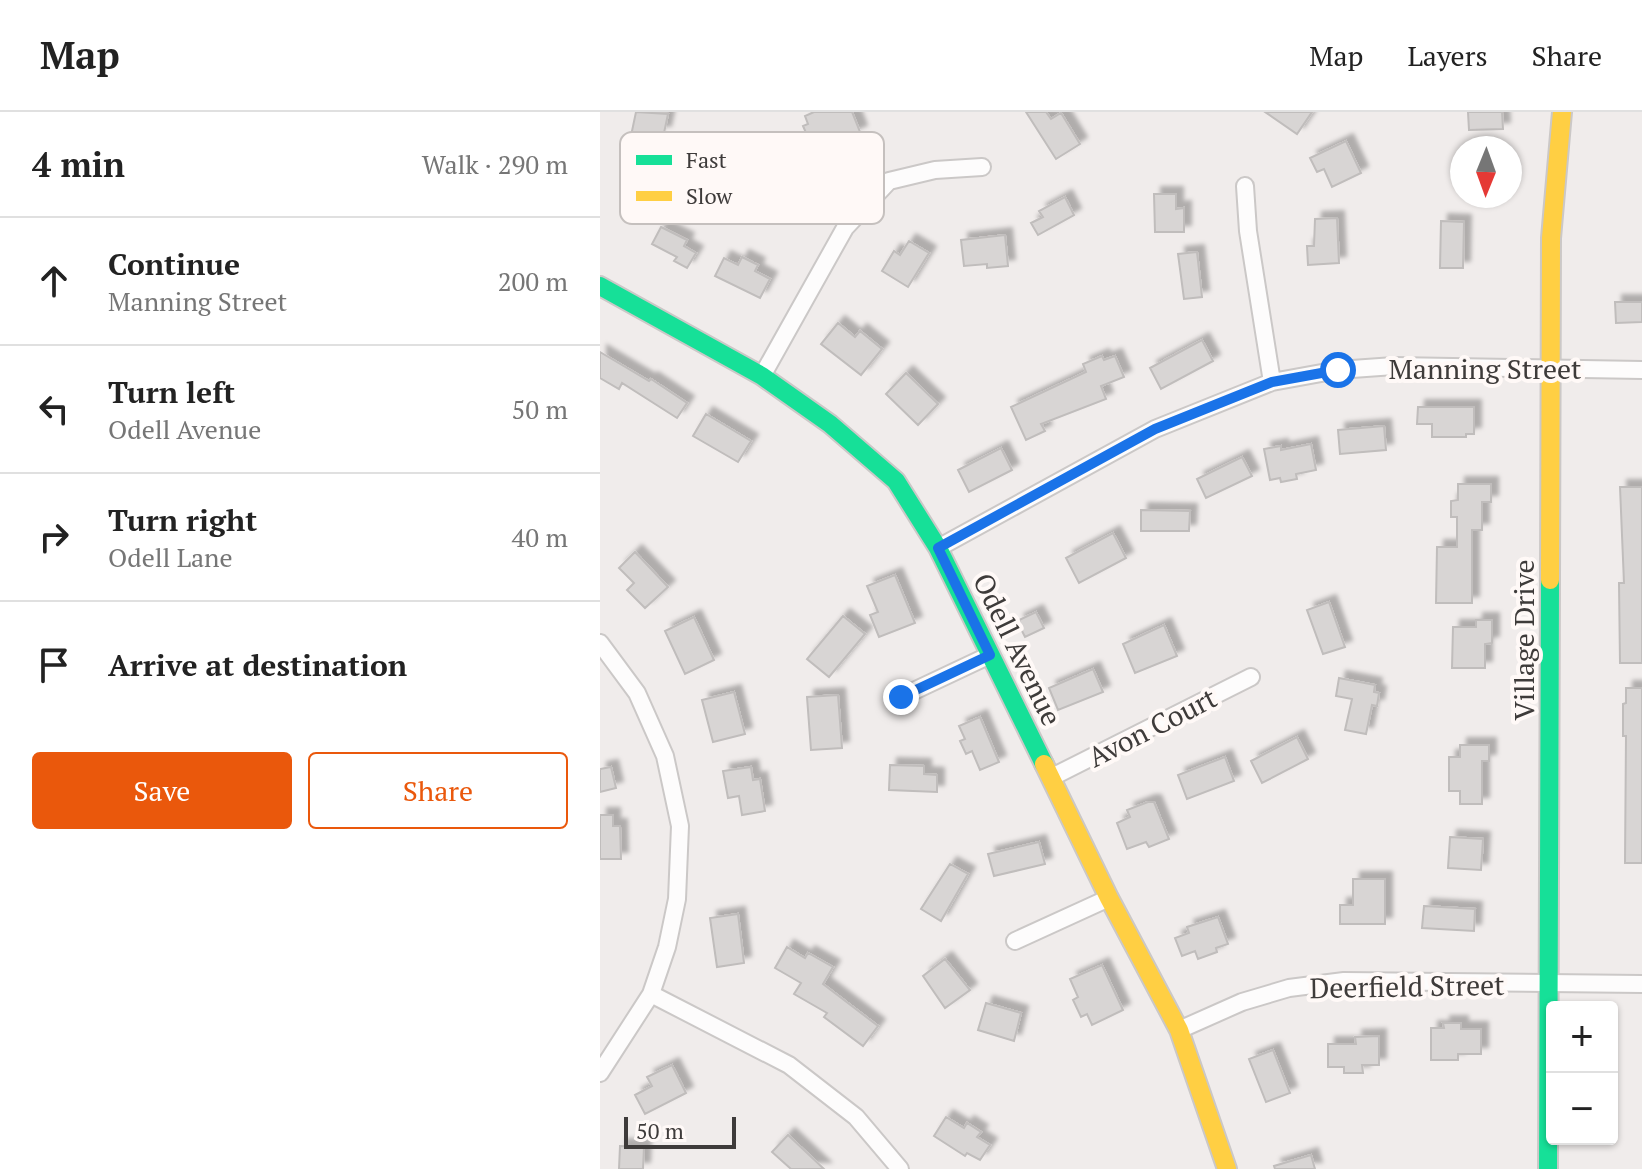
<!DOCTYPE html>
<html lang="en">
<head>
<meta charset="utf-8">
<style>
	body { margin:0; font-family:"PT Serif",serif; background:#f6f6f6; color:#222 }
	.controls { position:absolute; right:24px; bottom:24px; display:grid; overflow:hidden; border-radius:8px; box-shadow:0 2px 6px #0004 }
	.controls button { width:72px; height:72px; display:grid; place-items:center; padding:0; border:0; border-bottom:2px solid #e0e0e0; background:#fff; color:#222; font:40px sans-serif }
	.compass { position:absolute; left:850px; top:24px; width:72px; height:72px; border-radius:50%; background:#fff; box-shadow:0 2px 6px #0004; rotate:181deg }
	.scale { position:absolute; left:24px; bottom:20px; width:112px; box-sizing:border-box; padding-left:8px; border:4px solid #3e3b3a; border-top:0; font-size:22px; line-height:28px; white-space:nowrap; color:#3e3b3a; -webkit-text-stroke:6px #fff9f7; paint-order:stroke }
	.stop { position:absolute; width:24px; height:24px; margin:-18px; border:6px solid #1a73e8; border-radius:50%; background:#fff }
	.stop.end { background:#1a73e8; border-color:#fff; box-shadow:0 2px 8px #0008 }
	.list { margin:0; padding:0; list-style:none }
	h2 { display:flex; justify-content:space-between; align-items:center; height:104px; margin:0; padding:0 32px; font-size:34px }
	h2 small { font-size:26px; font-weight:400; color:#767676 }
	.list li { display:grid; grid-template-columns:52px 1fr auto; gap:24px; align-items:center; box-sizing:border-box; height:128px; padding:0 32px; border-top:2px solid #e0e0e0 }
	.list b { display:block; font-size:30px; white-space:nowrap }
	.list p { margin:0; font-size:26px; white-space:nowrap; color:#767676 }
	.list em { font-size:26px; font-style:normal; color:#767676 }
	.actions { display:flex; gap:16px; padding:24px 32px }
	.actions a { flex:1; padding:18px 0; border:2px solid #ea580c; border-radius:8px; text-align:center; font-size:28px; color:#ea580c }
	.actions .main { background:#ea580c; color:#fff }
	.icon { flex:none; width:44px; height:44px; fill:none; stroke:currentColor; stroke-width:2; stroke-linecap:round; stroke-linejoin:round }
	.map { position:relative; flex:none; width:1042px; height:1057px; overflow:hidden }
	header { display:flex; align-items:center; gap:48px; box-sizing:border-box; height:112px; padding:0 40px; background:#fff; border-bottom:2px solid #e0e0e0 }
	header strong { font-size:38px }
	nav { display:flex; gap:44px; margin-inline-start:auto; font-size:28px }
	main { display:flex }
	aside { flex:1; background:#fff }
	.map>svg:first-child { display:block }
	.building { fill:#d8d5d4; stroke:#c0bdbc; stroke-width:2; filter:url(#shadow) }
	.lines { fill:none; stroke-linecap:round; stroke-linejoin:round }
	.street-casing { stroke:#cbc8c7; stroke-width:20 }
	.fast-casing { stroke:#cbc8c7; stroke-width:22 }
	.slow-casing { stroke:#cbc8c7; stroke-width:22 }
	.street { stroke:#fdfcfc; stroke-width:16 }
	.fast { stroke:#16e098; stroke-width:18 }
	.slow { stroke:#ffcf43; stroke-width:18 }
	.route { stroke:#1a73e8; stroke-width:10 }
	.labels { text-anchor:middle; dominant-baseline:central; stroke-width:8; stroke-linejoin:round; paint-order:stroke }
	.street-label { font-size:28px; fill:#3e3b3a; stroke:#fff9f7 }
	.key { fill:#fff9f7; stroke:#c5c0be; stroke-width:2 }
	.key-label { font-size:22px; fill:#3e3b3a }
</style>
</head>
<body>
<header>
<strong>Map</strong>
<nav><a>Map</a><a>Layers</a><a>Share</a></nav>
</header>
<main>
<aside>
<h2>4 min<small>Walk · 290 m</small></h2>
<ul class="list">
<li><svg class="icon" aria-label="ahead" viewBox="0 0 24 24"><path d="M12 20V5M6 11l6-6 6 6"/></svg><div><b>Continue</b><p>Manning Street</p></div><em>200 m</em></li>
<li><svg class="icon" aria-label="left" viewBox="0 0 24 24"><path d="M17 20v-9H6M10 6l-5 5 5 5"/></svg><div><b>Turn left</b><p>Odell Avenue</p></div><em>50 m</em></li>
<li><svg class="icon" aria-label="right" viewBox="0 0 24 24"><path d="M7 20v-9h11M14 6l5 5-5 5"/></svg><div><b>Turn right</b><p>Odell Lane</p></div><em>40 m</em></li>
<li><svg class="icon" aria-label="arrive" viewBox="0 0 24 24"><path d="M6 21V4h12l-3 4 3 4H6"/></svg><div><b>Arrive at destination</b></div></li>
</ul>
<div class="actions"><a class="main">Save</a><a>Share</a></div>
</aside>
<div class="map">
<svg width="1042" height="1057" viewBox="0 0 1042 1057">
	<defs>
		<filter id="shadow"><feDropShadow dx="7" dy="-7" stdDeviation="2" flood-color="#0004"/></filter>
	</defs>
	<rect width="100%" height="100%" fill="#f0eceb"/>
	<!-- building -->
	<path class="building" d="M36 0 68 2 64 21 57 20 52 43 28 38Z
		M214 0H252L260 20 214 39 203 14 208 12 205 4Z
		M426 0H446L451 7 461 1 480 32 456 47Z
		M665 0H712L697 22Z
		M868 0H902L903 17 869 18Z
		M746 29 761 61 732 75 724 57 717 60 710 46Z
		M554 82H576V97L584 96V120H555Z
		M465 85 474 103 438 123 431 111 443 105 439 99Z
		M737 106 739 151 708 153 707 134H714L715 107Z
		M841 109 864 110 863 156H840Z
		M61 115 87 128 84 134 96 141 87 156 74 149 77 145 52 132Z
		M405 123 408 154 387 156V152L364 154 361 128Z
		M309 129 329 141 308 175 282 159 294 139 300 143Z
		M597 140 602 185 584 187 578 142Z
		M142 145 158 153 155 159 170 167 160 186 115 164 124 146 138 153Z
		M1015 190H1042V210L1016 211Z
		M238 211 255 225 260 219 282 237 261 263 221 232Z
		M602 228 613 249 561 277 550 256Z
		M0 240 49 269 51 267 87 291 77 306 22 271 19 277 0 266Z
		M502 244 504 248 515 244 524 265 501 274 506 287 441 312 445 319 426 328 411 295 486 260 483 252Z
		M306 261 338 292 318 313 286 282Z
		M818 295H874V322H866V325H832V312H817Z
		M106 302 151 329 138 350 93 324Z
		M784 314 786 338 740 342 738 318Z
		M711 332 716 358 696 362 697 367 681 370 680 366 670 368 664 337 681 334V338Z
		M401 336 412 358 369 380 358 358Z
		M642 345 652 364 606 386 597 367Z
		M858 372H891V390H882V418H872V491H836L837 435H857V405H851V389L858 388Z
		M1020 375H1042V551H1020L1019 471H1024Z
		M541 398 590 399 589 419H541Z
		M513 421 526 446 479 471 466 446Z
		M35 440 68 475 45 496 27 478 34 471 19 456Z
		M295 463 315 511 279 525 270 503 278 500 267 474Z
		M729 490 745 535 723 542 707 498Z
		M436 500 444 516 425 525 417 509Z
		M243 504 265 522 229 565 207 547Z
		M94 505 114 548 85 562 65 519Z
		M876 508H892V531L885 532V556H852L853 515H876Z
		M564 513 577 544 535 561 523 532Z
		M493 557 503 580 458 598 449 576Z
		M739 566 775 573 774 580 779 581 777 594 772 593 766 622 745 618 752 587 736 584Z
		M1026 576H1042V751H1025L1026 624H1023V592L1026 591Z
		M134 580 145 622 113 630 102 588Z
		M238 583 242 636 211 638 207 585Z
		M380 605 399 650 380 658 372 639 366 642 360 629 365 627 359 614Z
		M697 625 708 647 662 671 651 649Z
		M860 633H889V649H882V692H860V679H849V645H860Z
		M625 645 634 669 587 687 578 663Z
		M290 653 324 654V662L337 663V680L289 678Z
		M11 655 16 676 0 680V657Z
		M151 655 153 668 160 667 165 699 142 703 139 684 128 686 123 659Z
		M548 690H554L569 727 549 735 546 730 527 737 517 711 530 705 527 698Z
		M0 703H13V714H20L21 747H0Z
		M850 725 883 727 881 758 848 756Z
		M439 730 445 752 394 764 388 742Z
		M350 752 368 762 341 809 321 797Z
		M753 767H785V812H740V793H753Z
		M824 794 875 797 874 819 822 816Z
		M138 802 144 851 117 855 110 806Z
		M618 805 628 832 616 836 617 840 598 847 595 839 582 844 575 826 589 821 587 815Z
		M187 835 205 846 208 841 233 855 223 872 278 914 263 934 224 905 227 901 194 882 201 871 175 856Z
		M345 847 370 878 345 896 323 864Z
		M502 853 523 898 492 913 487 902 481 905 473 888 478 885 470 867Z
		M386 891 421 901 414 929 378 918Z
		M843 911H861V917H881V942H858V948H831V916H844Z
		M779 924V953H762L763 961H744V955H728V932H756L755 925Z
		M673 938 690 981 666 990 649 947Z
		M72 953 86 981 45 1002 35 983 52 974 47 965Z
		M346 1005 364 1016 367 1011 381 1020 377 1025 390 1033 380 1048 367 1041 365 1044 334 1024Z
		M188 1023 224 1057H191L172 1040Z
		M20 1034 44 1035 43 1057H19Z
		M711 1043 715 1057H675L674 1054Z"/>
	<g class="lines">
		<defs>
			<path id="street" d="M645 74 648 119 672 270
				M162 264 245 116 289 69 335 58 382 55
				M338 436 555 317 672 270 738 258 794 254 1042 258
				M0 531 37 581 65 644 80 714 77 787 67 835 51 882 0 961
				M301 585 390 543
				M452 665 651 565
				M415 829 509 786
				M51 882 189 953 256 1005 300 1057
				M579 918 642 890 689 876 744 869 1042 872"/>
			<path id="fast" d="M0 174 162 264 230 312 296 369 338 436 444 652
				M948 1057 950 468"/>
			<path id="slow" d="M950 468 951 126 962 0
				M444 652 509 786 579 918 627 1057"/>
		</defs>
		<!-- street casing -->
		<use href="#street" class="street-casing"/>
		<!-- fast casing -->
		<use href="#fast" class="fast-casing"/>
		<!-- slow casing -->
		<use href="#slow" class="slow-casing"/>
		<!-- street -->
		<use href="#street" class="street"/>
		<!-- fast -->
		<use href="#fast" class="fast"/>
		<!-- slow -->
		<use href="#slow" class="slow"/>
	</g>
	<g class="lines">
		<!-- route -->
		<path class="route" d="M301 585 390 543 338 436 555 317 672 270 738 258"/>
	</g>
	<g class="labels">
		<!-- street labels -->
		<g class="street-label">
			<text x="885" y="256">Manning Street</text>
			<text transform="translate(923 528) rotate(-90)">Village Drive</text>
			<text transform="translate(418 537) rotate(64)">Odell Avenue</text>
			<text transform="translate(552 615) rotate(-27)">Avon Court</text>
			<text transform="translate(807 874) rotate(-1)">Deerfield Street</text>
		</g>
	</g>
	<!-- legend -->
	<rect x="20" y="20" width="264" height="92" rx="12" class="key"/>
	<rect x="36" y="43" width="36" height="10" fill="#16e098"/>
	<rect x="36" y="79" width="36" height="10" fill="#ffcf43"/>
	<g class="key-label">
		<text x="86" y="56">Fast</text>
		<text x="86" y="92">Slow</text>
	</g>
</svg>
<div class="controls">
<button>+</button>
<button>−</button>
</div>
<svg class="compass" viewBox="-18 -18 36 36"><path d="M0-13l5 13h-10z" fill="#e53935"/><path d="M0 13l5-13h-10z" fill="#767676"/></svg>
<div class="scale">50 m</div>
<div class="stop" style="left:738px;top:258px"></div>
<div class="stop end" style="left:301px;top:585px"></div>
</div>
</main>
</body>
</html>
